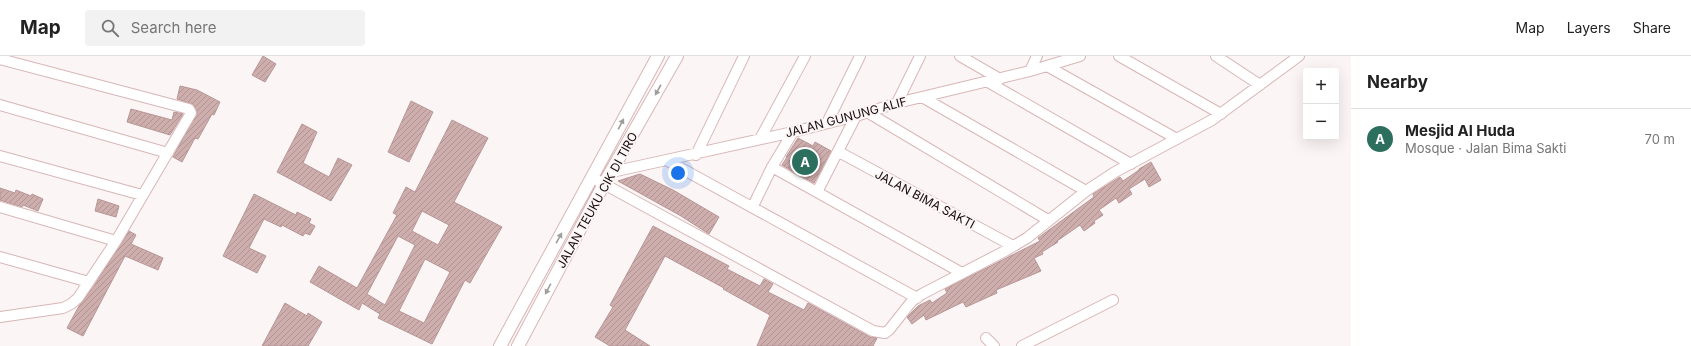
<!DOCTYPE html>
<html lang="en">
<head>
<meta charset="utf-8">
<style>
	body { margin:0; font-family:Inter,sans-serif; background:#f2f2f2; color:#222 }
	.controls { position:absolute; right:12px; top:12px; display:grid; overflow:hidden; border-radius:4px; box-shadow:0 4px 16px #0002 }
	.controls button { width:36px; height:36px; display:grid; place-items:center; padding:0; border:0; border-bottom:1px solid #e0e0e0; background:#fff; color:#222; font:20px sans-serif }
	.you { position:absolute; left:678px; top:117px; width:14px; height:14px; margin:-10px; border:3px solid #fff; border-radius:50%; background:#1a73e8; box-shadow:0 0 0 6px #1a73e833 }
	.badge { display:grid; place-items:center; width:26px; height:26px; border-radius:50%; background:#2d6f5f; color:#fff; font-size:13px; font-weight:700 }
	.pin { position:absolute; translate:-50% -50%; border:2px solid #fff; box-shadow:0 1px 4px #0006 }
	.list { margin:0; padding:0; list-style:none }
	h2 { display:flex; justify-content:space-between; align-items:center; height:52px; margin:0; padding:0 16px; font-size:17px }
	h2 small { font-size:13px; font-weight:400; color:#767676 }
	.list li { display:grid; grid-template-columns:26px 1fr auto; gap:12px; align-items:center; box-sizing:border-box; height:60px; padding:0 16px; border-top:1px solid #e0e0e0 }
	.list b { display:block; font-size:15px; white-space:nowrap }
	.list p { margin:0; font-size:13px; white-space:nowrap; color:#767676 }
	.list em { font-size:13px; font-style:normal; color:#767676 }
	.icon { flex:none; width:22px; height:22px; fill:none; stroke:currentColor; stroke-width:2; stroke-linecap:round; stroke-linejoin:round }
	.map { position:relative; flex:none; width:1351px; height:290px; overflow:hidden }
	header { display:flex; align-items:center; gap:24px; box-sizing:border-box; height:56px; padding:0 20px; background:#fff; border-bottom:1px solid #e0e0e0 }
	header strong { font-size:19px }
	nav { display:flex; gap:22px; margin-inline-start:auto; font-size:14px }
	.search { width:280px; height:36px; background:#f2f2f2; display:flex; align-items:center; gap:10px; box-sizing:border-box; padding:0 14px; border-radius:4px; color:#767676; font-size:15px }
	main { display:flex }
	aside { flex:1; background:#fff }
	.map>svg:first-child { display:block }
	.building { fill:url(#building-hatch); stroke:#b79696; fill-rule:evenodd }
	.lines { fill:none; stroke-linecap:round; stroke-linejoin:round }
	.minor-casing { stroke:#d8b6b6; stroke-width:12 }
	.tertiary-casing { stroke:#d8b6b6; stroke-width:14 }
	.minor { stroke:#fff; stroke-width:10 }
	.tertiary { stroke:#fff; stroke-width:12 }
	.oneway { fill:#a19d9d }
	.labels { text-anchor:middle; dominant-baseline:central; stroke-width:4; stroke-linejoin:round; paint-order:stroke }
	.street-label { font-size:12px; fill:#14090a; stroke:#fcf5f5 }
</style>
</head>
<body>
<header>
<strong>Map</strong>
<div class="search"><svg class="icon" aria-label="search" viewBox="0 0 24 24"><circle cx="10" cy="10" r="6"/><path d="M15 15l6 6"/></svg>Search here</div>
<nav><a>Map</a><a>Layers</a><a>Share</a></nav>
</header>
<main>
<div class="map">
<svg width="1351" height="290" viewBox="0 0 1351 290">
	<defs>
		<pattern id="building-hatch" width="6" height="6" patternUnits="userSpaceOnUse"><rect width="6" height="6" fill="#ceadad"/><path d="M-1 1l2-2M0 6l6-6M5 7l2-2" fill="none" stroke="#b09494"/></pattern>
	</defs>
	<rect width="100%" height="100%" fill="#fcf5f5"/>
	<!-- building -->
	<path class="building" d="M263 0 276 8 265 26 252 19Z
		M180 30 197 34 220 46 214 59 212 58 198 83 195 82 182 106 173 101 197 57 193 48 177 43Z
		M411 45 433 56 409 106 388 96Z
		M131 53 172 64 174 56 183 58 170 79 127 66Z
		M452 64 488 82 454 146 502 171 470 227 465 224 432 288 378 262 380 258 362 247 359 254 310 226 319 210 357 232 397 159 393 157 406 131 415 136ZM422 155 449 169 438 189 412 175ZM398 180 415 189 385 249 367 238ZM425 203 450 216 424 267 399 255Z
		M302 68 317 76 303 107 329 121 338 102 352 109 331 145 277 116Z
		M798 82 813 90 815 86 831 95 814 127 782 109 787 101H786Z
		M1151 106 1161 124 1149 131 1145 123 1129 133 1132 138 1119 147 1116 142 1099 154 1103 159 1094 165 1095 167 1084 175 1080 169 1057 185 1058 186 1042 196 1043 198 1034 202 1041 215 996 234 997 237 966 251 963 246 926 264 924 259 912 268 907 261 918 250 930 244 932 247 947 237 945 233 1040 185 1038 182 1094 141 1093 138 1120 121 1123 125 1139 114V113Z
		M640 118 673 134 719 161 709 178 681 160 618 125Z
		M0 132 15 137 16 134 31 140 32 138 43 143 38 155 23 149 22 151 0 144Z
		M254 138 296 159 297 156 311 163 309 167 315 170 310 179 305 177 303 180 282 169 281 171 264 163 249 192 266 200 257 217 223 200Z
		M98 143 119 150 116 161 95 155Z
		M653 170 729 210 727 213 760 230 764 223 773 228 768 236 804 254 808 247 870 281 877 282 873 290H757L770 259 723 233 724 232 665 200 625 274 650 290H610L595 281 613 251 610 249Z
		M129 175 136 179 131 188 163 202 158 214 125 200 83 280 67 272 79 250 94 230Z
		M285 247 307 260 308 257 322 266 308 290H262Z"/>
	<g class="lines">
		<defs>
			<path id="minor" d="M960 0 1000 23
				M1119 0 1221 58
				M1216 0 1260 29
				M0 3 189 53 191 57 116 185 78 242 71 248 63 252 0 261
				M1047 10 1177 83
				M1030 15 1037 0
				M988 26 1131 108
				M922 41 1086 135
				M897 47 920 0
				M0 49 168 97
				M867 56 1048 164
				M827 67 860 0
				M760 83 805 0
				M839 96 1013 190
				M696 99 744 0
				M0 100 142 139
				M668 105 917 242
				M772 111 962 217
				M612 116 793 76 856 60 897 47 1030 15 1080 0
				M593 122 873 275 885 277 889 274 912 245 922 238 1005 195 1027 182 1086 135 1115 116 1212 64 1299 0
				M817 136 856 60
				M753 150 772 111 793 76
				M0 151 116 185
				M0 201 89 226
				M986 282 994 290
				M1022 290 1113 244"/>
			<path id="tertiary" d="M500 290 658 0
				M518 290 604 128 677 0"/>
		</defs>
		<!-- minor casing -->
		<use href="#minor" class="minor-casing"/>
		<!-- tertiary casing -->
		<use href="#tertiary" class="tertiary-casing"/>
		<!-- minor -->
		<use href="#minor" class="minor"/>
		<!-- tertiary -->
		<use href="#tertiary" class="tertiary"/>
	</g>
	<!-- one-way arrows -->
	<defs><path id="oneway-solid" d="M-6-.8H1V-3.2L6.5 0L1 3.2V.8H-6Z"/></defs>
	<g class="oneway">
		<use href="#oneway-solid" transform="translate(658 34) rotate(119)"/>
		<use href="#oneway-solid" transform="translate(621 68) rotate(-62)"/>
		<use href="#oneway-solid" transform="translate(559 182) rotate(-61)"/>
		<use href="#oneway-solid" transform="translate(548 233) rotate(118)"/>
	</g>
	<g class="labels">
		<!-- street labels -->
		<g class="street-label">
			<text transform="translate(846 61) rotate(-15)">JALAN GUNUNG ALIF</text>
			<text transform="translate(925 143) rotate(28)">JALAN BIMA SAKTI</text>
			<text transform="translate(597 144) rotate(-61)">JALAN TEUKU CIK DI TIRO</text>
		</g>
	</g>
</svg>
<div class="controls">
<button>+</button>
<button>−</button>
</div>
<div class="you"></div>
<div class="pin badge" style="left:805px;top:106px">A</div>
</div>
<aside>
<h2>Nearby<small></small></h2>
<ul class="list">
<li><span class="badge">A</span><div><b>Mesjid Al Huda</b><p>Mosque · Jalan Bima Sakti</p></div><em>70 m</em></li>
</ul>
</aside>
</main>
</body>
</html>
